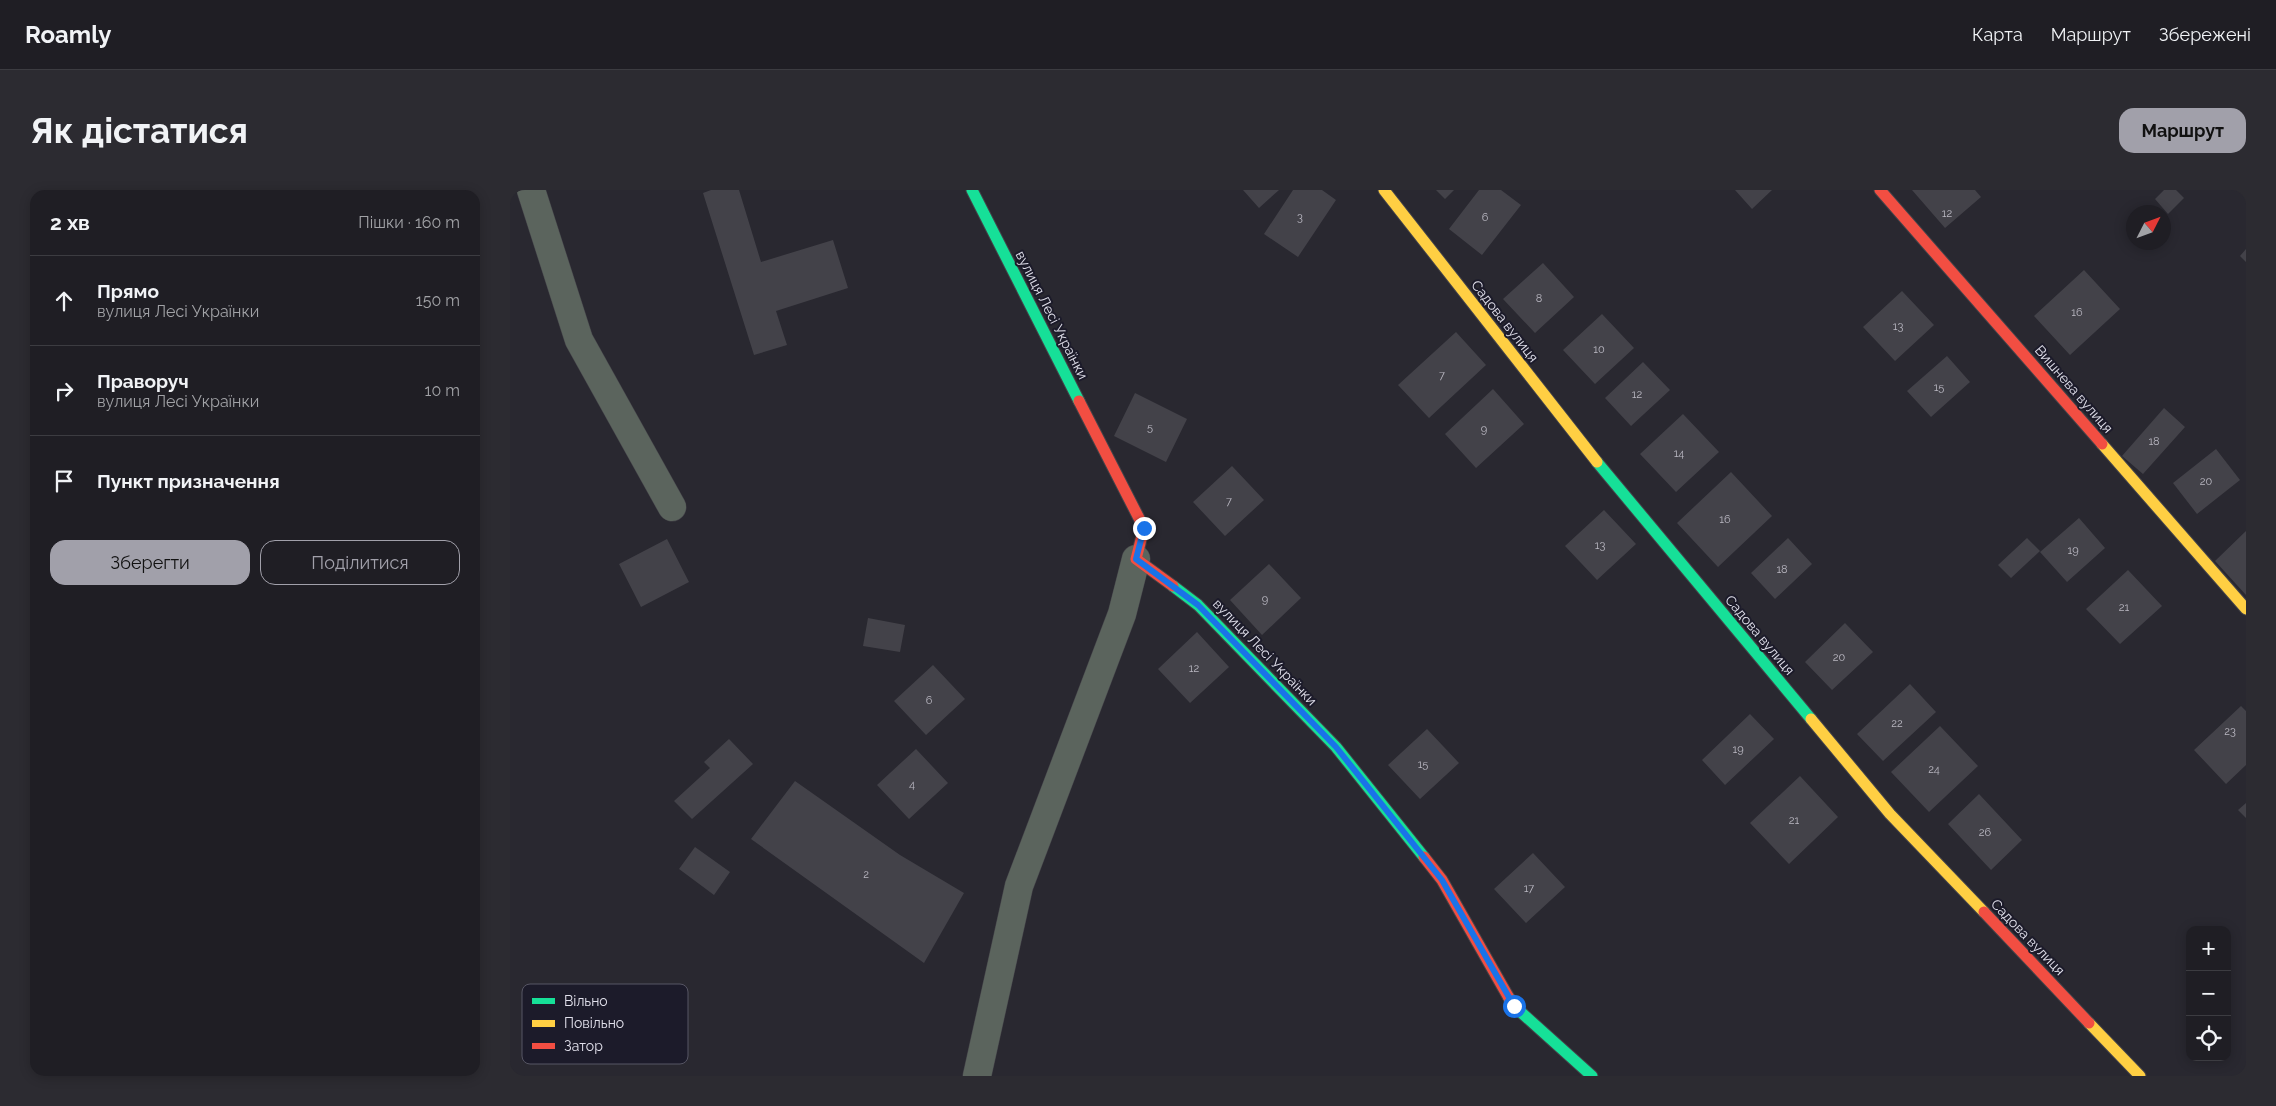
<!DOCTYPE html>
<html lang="uk">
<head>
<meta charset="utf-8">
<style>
	body { margin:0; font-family:Raleway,sans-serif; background:#2c2b31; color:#f1f3f6 }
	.controls { position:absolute; right:15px; bottom:15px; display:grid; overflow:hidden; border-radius:10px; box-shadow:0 2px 12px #0003 }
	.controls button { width:45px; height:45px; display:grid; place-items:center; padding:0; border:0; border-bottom:1px solid #3c3c41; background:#1f1e24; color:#f1f3f6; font:25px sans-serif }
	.compass { position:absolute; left:1616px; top:15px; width:45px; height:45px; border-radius:50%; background:#1f1e24; box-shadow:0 2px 12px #0003; rotate:48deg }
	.stop { position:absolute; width:15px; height:15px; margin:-11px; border:4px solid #1a73e8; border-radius:50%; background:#fff }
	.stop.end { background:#1a73e8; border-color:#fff; box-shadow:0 1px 5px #0008 }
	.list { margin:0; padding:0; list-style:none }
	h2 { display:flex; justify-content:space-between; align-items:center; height:65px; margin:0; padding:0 20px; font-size:21px }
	h2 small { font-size:16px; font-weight:400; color:#a1a2a6 }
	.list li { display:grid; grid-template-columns:32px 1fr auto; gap:15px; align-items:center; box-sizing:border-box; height:90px; padding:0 20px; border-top:1px solid #3c3c41 }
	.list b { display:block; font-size:19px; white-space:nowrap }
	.list p { margin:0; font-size:16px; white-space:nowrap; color:#a1a2a6 }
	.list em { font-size:16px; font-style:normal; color:#a1a2a6 }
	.actions { display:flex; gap:10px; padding:15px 20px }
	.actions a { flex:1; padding:11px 0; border:1px solid #a1a0aa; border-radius:15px; text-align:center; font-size:18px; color:#a1a0aa }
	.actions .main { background:#a1a0aa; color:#111 }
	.icon { flex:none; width:28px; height:28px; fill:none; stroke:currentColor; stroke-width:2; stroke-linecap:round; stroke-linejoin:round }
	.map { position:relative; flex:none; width:1736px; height:886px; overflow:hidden; border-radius:15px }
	header { display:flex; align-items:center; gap:30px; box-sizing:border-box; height:70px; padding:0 25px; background:#1f1e24; border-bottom:1px solid #3c3c41 }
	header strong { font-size:24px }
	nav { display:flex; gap:28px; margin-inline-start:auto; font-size:18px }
	.intro { display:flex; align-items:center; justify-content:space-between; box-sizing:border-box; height:120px; padding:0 30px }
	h1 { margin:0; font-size:35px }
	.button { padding:12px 22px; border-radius:15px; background:#a1a0aa; color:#111; font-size:18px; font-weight:700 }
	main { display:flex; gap:30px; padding:0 30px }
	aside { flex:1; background:#1f1e24; border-radius:15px; box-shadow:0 2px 12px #0003 }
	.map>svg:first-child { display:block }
	.building { fill:#434249 }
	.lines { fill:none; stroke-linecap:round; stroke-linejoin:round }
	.street-casing { stroke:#444349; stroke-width:29 }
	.fast-casing { stroke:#444349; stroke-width:13 }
	.slow-casing { stroke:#444349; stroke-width:13 }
	.jam-casing { stroke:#444349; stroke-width:13 }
	.street { stroke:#5b645d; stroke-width:28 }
	.fast { stroke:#16e098; stroke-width:11 }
	.slow { stroke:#ffcf43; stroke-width:11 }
	.jam { stroke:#f24e42; stroke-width:11 }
	.route { stroke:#1a73e8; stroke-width:6 }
	.labels { text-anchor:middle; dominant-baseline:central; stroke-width:4; stroke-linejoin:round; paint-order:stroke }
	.number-label { font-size:11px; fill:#bab8c2 }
	.street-label { font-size:14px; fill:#e1e0eb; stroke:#1c1b2a }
	.key { fill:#1c1b2a; stroke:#575664; stroke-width:1 }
	.key-label { font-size:14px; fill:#e1e0eb }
</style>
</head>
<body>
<header>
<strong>Roamly</strong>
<nav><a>Карта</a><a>Маршрут</a><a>Збережені</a></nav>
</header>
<div class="intro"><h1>Як дістатися</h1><a class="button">Маршрут</a></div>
<main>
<aside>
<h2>2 хв<small>Пішки · 160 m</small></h2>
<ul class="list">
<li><svg class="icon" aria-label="ahead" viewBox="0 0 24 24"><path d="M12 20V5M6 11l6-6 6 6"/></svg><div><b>Прямо</b><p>вулиця Лесі Українки</p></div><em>150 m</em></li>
<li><svg class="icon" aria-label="right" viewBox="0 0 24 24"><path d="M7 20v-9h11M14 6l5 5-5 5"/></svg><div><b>Праворуч</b><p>вулиця Лесі Українки</p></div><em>10 m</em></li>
<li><svg class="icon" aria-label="arrive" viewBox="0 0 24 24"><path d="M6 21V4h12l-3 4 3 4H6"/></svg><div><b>Пункт призначення</b></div></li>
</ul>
<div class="actions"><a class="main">Зберегти</a><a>Поділитися</a></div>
</aside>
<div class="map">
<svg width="1736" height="886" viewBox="0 0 1736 886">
	<rect width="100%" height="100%" fill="#292830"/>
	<!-- building -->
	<path class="building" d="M201 0H229L251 72 323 50 338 98 266 121 277 155 244 165 193 3Z
		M733 0H769L749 18Z
		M783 0H812L826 10 788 67 754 44Z
		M926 0H944L935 9Z
		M969 0H991L1011 15 972 65 939 39Z
		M1225 0H1262L1242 19Z
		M1402 0H1465L1471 7 1435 38Z
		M1654 0H1666L1674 8 1658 24 1645 9Z
		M1736 59V72L1730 66Z
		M1033 73 1064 107 1025 143 993 109Z
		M1574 80 1610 119 1560 165 1524 126Z
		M1392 101 1424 135 1385 171 1353 137Z
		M1092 124 1124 158 1085 194 1053 160Z
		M946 142 976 175 919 228 888 195Z
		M1437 166 1460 192 1421 227 1397 201Z
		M1133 172 1160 200 1121 236 1095 208Z
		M983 199 1014 234 966 278 935 244Z
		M625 203 677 229 656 272 604 246Z
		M1654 218 1675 237 1633 284 1612 266Z
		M1173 224 1209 262 1166 302 1130 264Z
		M1706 259 1730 290 1687 324 1663 293Z
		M722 276 754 310 715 346 683 312Z
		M1221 282 1262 326 1208 377 1167 333Z
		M1094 320 1126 354 1087 390 1055 356Z
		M1569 328 1595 358 1557 392 1530 362Z
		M1736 341V405L1705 371Z
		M1278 348 1302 374 1265 409 1241 383Z
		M1517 348 1530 361 1501 388 1488 375Z
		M157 349 179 392 131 417 109 374Z
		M759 374 791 408 752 445 720 410Z
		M1618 380 1652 416 1610 454 1576 419Z
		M358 428 395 435 390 462 353 456Z
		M1335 433 1363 462 1322 500 1295 472Z
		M687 442 719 477 680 513 648 479Z
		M423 475 455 509 416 545 384 511Z
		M1400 494 1426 522 1373 571 1347 544Z
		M1731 516 1736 521V575L1716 594 1684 560Z
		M1240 524 1264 549 1215 595 1192 570Z
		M1430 536 1468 576 1419 622 1381 582Z
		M917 539 949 573 910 609 878 575Z
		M219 549 243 574 182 629 164 611 200 578 194 572Z
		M406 559 438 593 399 629 367 595Z
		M1290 586 1328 627 1279 674 1240 633Z
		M285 591 390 665 454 703 414 773 241 649Z
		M1469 604 1512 650 1481 680 1438 634Z
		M1736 613V628L1728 620Z
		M185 657 220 682 204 705 169 679Z
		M1023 663 1055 697 1016 733 984 699Z"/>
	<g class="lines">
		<defs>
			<path id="street" d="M21 0 69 150 162 317
				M467 886 509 696 612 424 626 369"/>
			<path id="fast" d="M462 0 569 211
				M1087 272 1301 529
				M663 396 688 415 826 557 914 667
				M999 808 1004 816 1082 886"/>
			<path id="slow" d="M874 0 1087 272
				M1592 254 1736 419
				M1301 529 1380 624 1474 722
				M1579 833 1630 886"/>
			<path id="jam" d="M1370 0 1592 254
				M569 211 634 338 626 369 663 396
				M914 667 932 690 999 808
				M1474 722 1579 833"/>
		</defs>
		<!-- street casing -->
		<use href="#street" class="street-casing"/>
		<!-- fast casing -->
		<use href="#fast" class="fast-casing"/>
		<!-- slow casing -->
		<use href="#slow" class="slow-casing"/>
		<!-- jam casing -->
		<use href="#jam" class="jam-casing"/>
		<!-- street -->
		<use href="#street" class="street"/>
		<!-- fast -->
		<use href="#fast" class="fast"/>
		<!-- slow -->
		<use href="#slow" class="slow"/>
		<!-- jam -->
		<use href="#jam" class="jam"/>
	</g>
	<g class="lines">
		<!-- route -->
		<path class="route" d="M634 338 626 369 688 415 826 557 932 690 1004 816"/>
	</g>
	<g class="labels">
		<!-- number labels -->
		<g class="number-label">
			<text x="1437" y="23">12</text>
			<text x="790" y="27">3</text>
			<text x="975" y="27">6</text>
			<text x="1029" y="108">8</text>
			<text x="1567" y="122">16</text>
			<text x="1388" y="136">13</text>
			<text x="1089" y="159">10</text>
			<text x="932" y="185">7</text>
			<text x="1429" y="197">15</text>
			<text x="1127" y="204">12</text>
			<text x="640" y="237">5</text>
			<text x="974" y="239">9</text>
			<text x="1644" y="251">18</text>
			<text x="1169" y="263">14</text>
			<text x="1696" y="291">20</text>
			<text x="719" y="311">7</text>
			<text x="1215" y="329">16</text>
			<text x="1090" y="355">13</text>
			<text x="1563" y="360">19</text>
			<text x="1272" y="379">18</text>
			<text x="755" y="409">9</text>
			<text x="1614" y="417">21</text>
			<text x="1329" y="467">20</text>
			<text x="684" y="478">12</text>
			<text x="419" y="510">6</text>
			<text x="1387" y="533">22</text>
			<text x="1720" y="541">23</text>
			<text x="1228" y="559">19</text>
			<text x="913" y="574">15</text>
			<text x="1424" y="579">24</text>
			<text x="402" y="594">4</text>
			<text x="1284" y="630">21</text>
			<text x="1475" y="642">26</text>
			<text x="356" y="684">2</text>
			<text x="1019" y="698">17</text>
		</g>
		<!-- street labels -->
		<g class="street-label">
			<text transform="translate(542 125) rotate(63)">вулиця Лесі Українки</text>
			<text transform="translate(995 131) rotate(52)">Садова вулиця</text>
			<text transform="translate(1564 199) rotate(49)">Вишнева вулиця</text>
			<text transform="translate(1250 445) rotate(50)">Садова вулиця</text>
			<text transform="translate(755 462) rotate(46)">вулиця Лесі Українки</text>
			<text transform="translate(1518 747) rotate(46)">Садова вулиця</text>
		</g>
	</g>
	<!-- legend -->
	<rect x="12" y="794" width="166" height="80" rx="8" class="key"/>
	<rect x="22" y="808" width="23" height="6" fill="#16e098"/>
	<rect x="22" y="830" width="23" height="7" fill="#ffcf43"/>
	<rect x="22" y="853" width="23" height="6" fill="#f24e42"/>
	<g class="key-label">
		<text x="54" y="816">Вільно</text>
		<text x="54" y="838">Повільно</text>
		<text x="54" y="861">Затор</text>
	</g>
</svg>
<div class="controls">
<button>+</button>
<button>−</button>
<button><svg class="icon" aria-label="locate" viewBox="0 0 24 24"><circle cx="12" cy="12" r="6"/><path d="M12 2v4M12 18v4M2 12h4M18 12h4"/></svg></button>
</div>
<svg class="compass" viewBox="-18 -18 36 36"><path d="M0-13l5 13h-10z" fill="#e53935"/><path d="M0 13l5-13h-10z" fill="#a1a2a6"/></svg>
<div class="stop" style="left:1004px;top:816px"></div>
<div class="stop end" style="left:634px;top:338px"></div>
</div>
</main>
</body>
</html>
